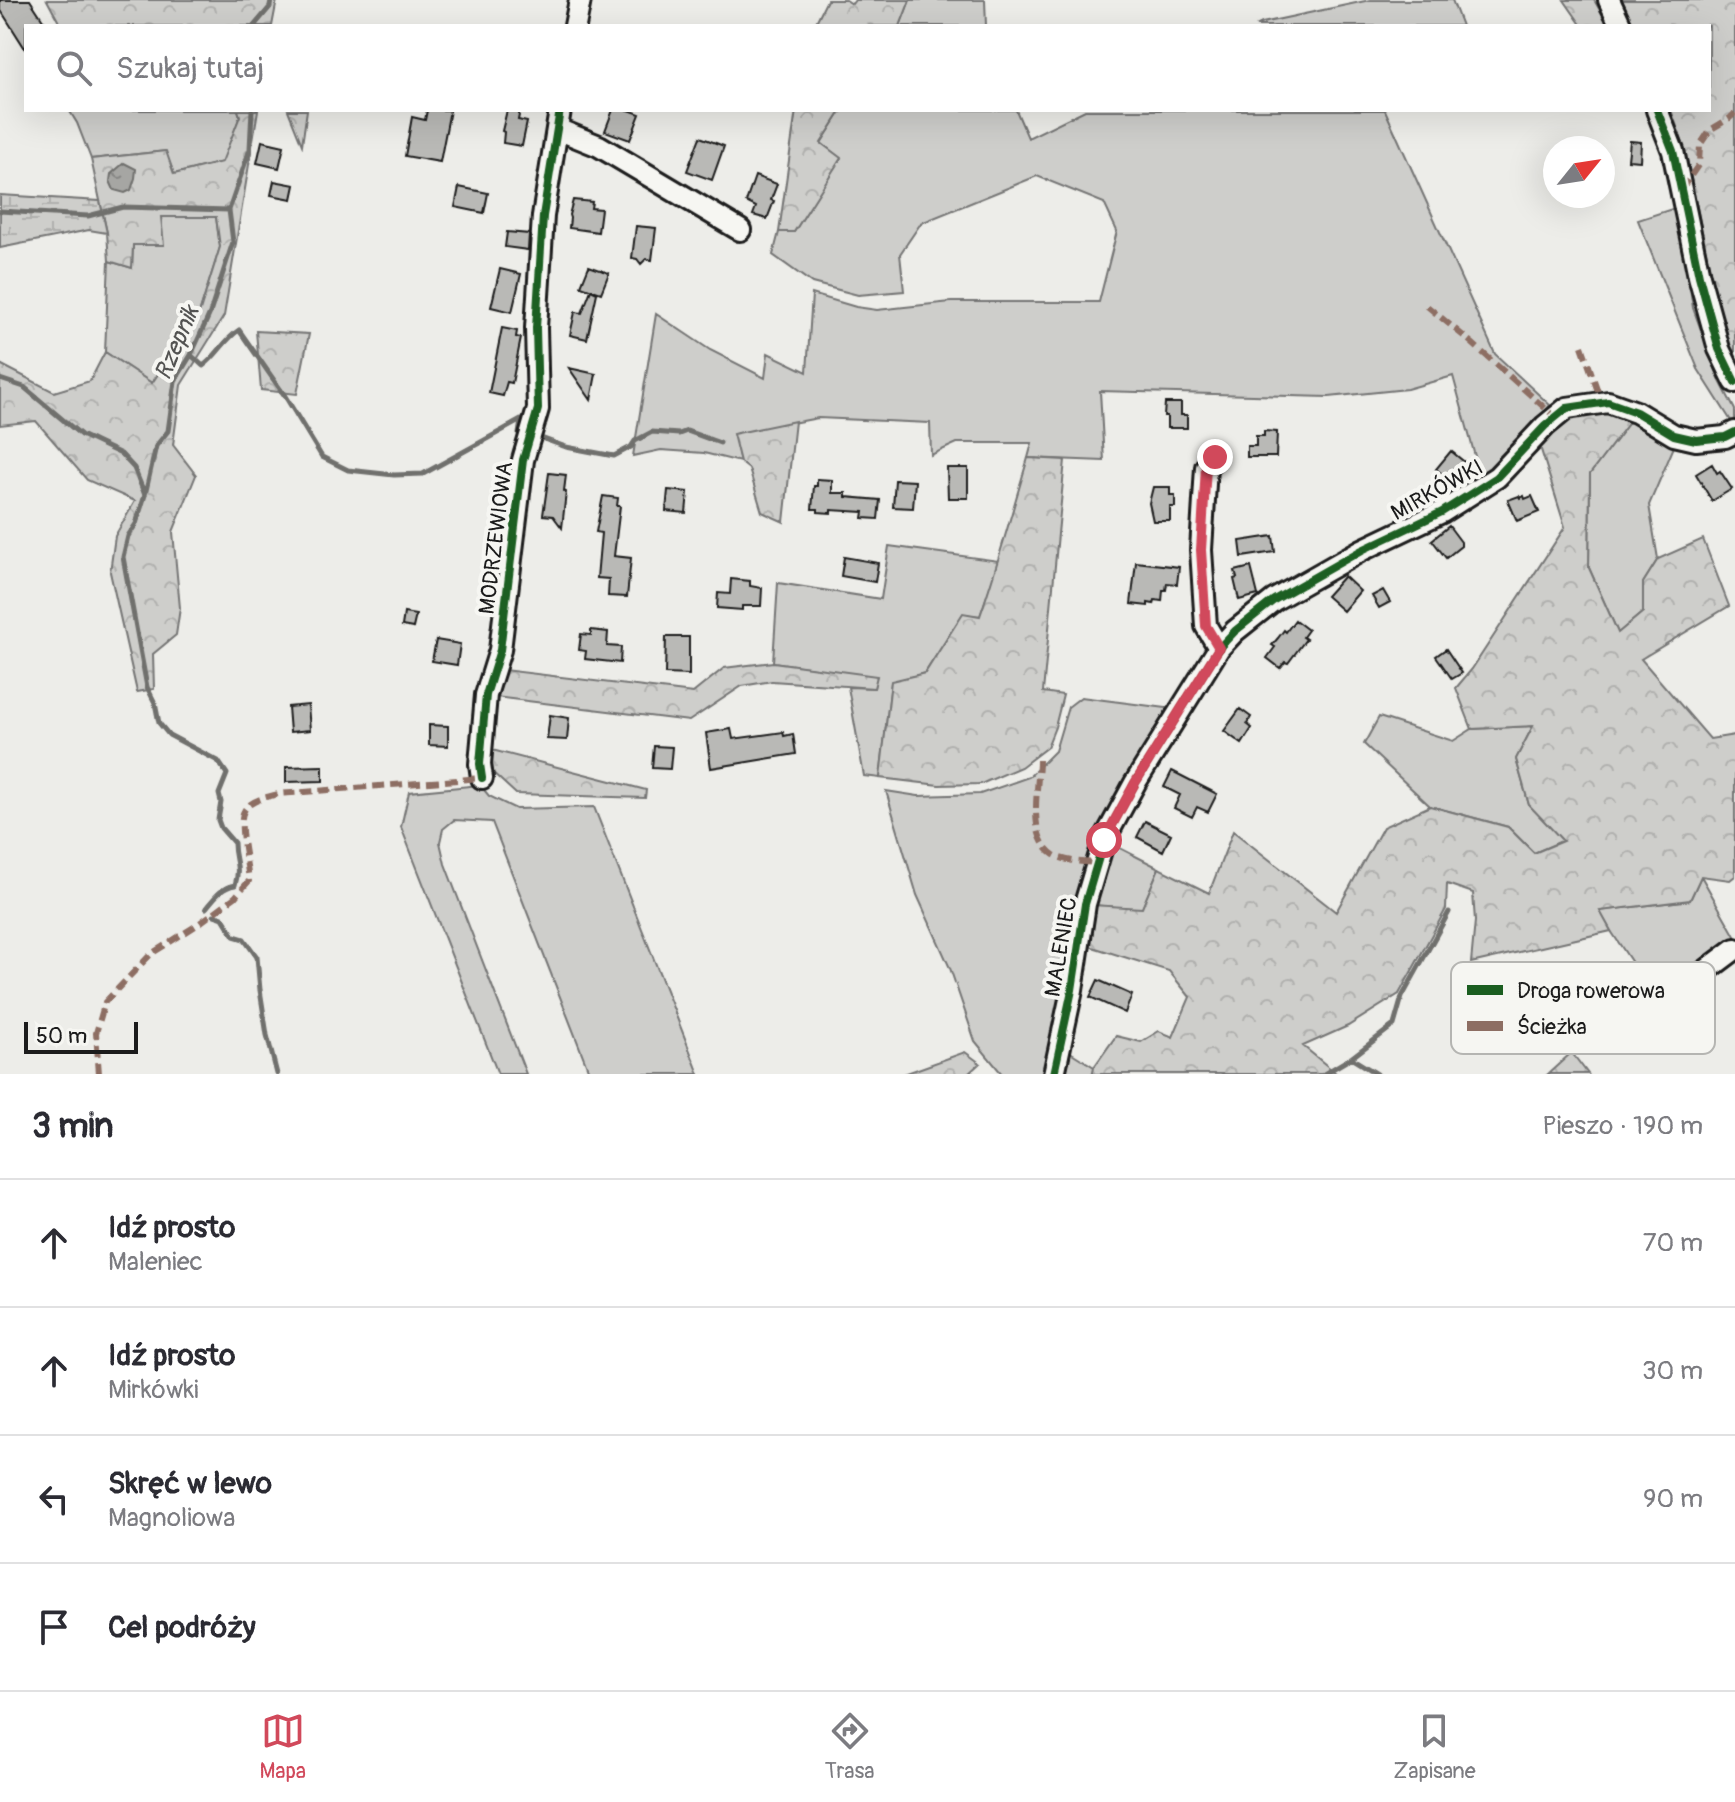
<!DOCTYPE html>
<html lang="pl">
<head>
<meta charset="utf-8">
<style>
	body { margin:0; font-family:Pangolin,sans-serif; background:#f7f7f7; color:#2b2b33 }
	.compass { position:absolute; left:1543px; top:136px; width:72px; height:72px; border-radius:50%; background:#fff; box-shadow:0 8px 32px #0002; rotate:60deg }
	.scale { position:absolute; left:24px; bottom:20px; width:114px; box-sizing:border-box; padding-left:8px; border:4px solid #1c1c1c; border-top:0; font-size:22px; line-height:28px; white-space:nowrap; color:#1c1c1c; -webkit-text-stroke:6px #f6f6f2; paint-order:stroke }
	.stop { position:absolute; width:24px; height:24px; margin:-18px; border:6px solid #d1495b; border-radius:50%; background:#fff }
	.stop.end { background:#d1495b; border-color:#fff; box-shadow:0 2px 8px #0008 }
	.list { margin:0; padding:0; list-style:none }
	h2 { display:flex; justify-content:space-between; align-items:center; height:104px; margin:0; padding:0 32px; font-size:34px }
	h2 small { font-size:26px; font-weight:400; color:#7c7c81 }
	.list li { display:grid; grid-template-columns:52px 1fr auto; gap:24px; align-items:center; box-sizing:border-box; height:128px; padding:0 32px; border-top:2px solid #e1e1e2 }
	.list b { display:block; font-size:30px; white-space:nowrap }
	.list p { margin:0; font-size:26px; white-space:nowrap; color:#7c7c81 }
	.list em { font-size:26px; font-style:normal; color:#7c7c81 }
	.icon { flex:none; width:44px; height:44px; fill:none; stroke:currentColor; stroke-width:2; stroke-linecap:round; stroke-linejoin:round }
	.map { position:relative; flex:none; width:1735px; height:1074px; overflow:hidden }
	.search { position:absolute; background:#fff; box-shadow:0 8px 32px #0002; left:24px; right:24px; top:24px; height:88px; display:flex; align-items:center; gap:20px; box-sizing:border-box; padding:0 28px; border-radius:0px; color:#7c7c81; font-size:30px }
	.sheet { height:616px; background:#fff }
	nav { display:flex; justify-content:space-around; align-items:center; box-sizing:border-box; height:112px; border-top:2px solid #e1e1e2; background:#fff; font-size:22px; color:#7c7c81 }
	nav a { display:grid; justify-items:center; gap:4px }
	nav .on { color:#d1495b }
	.map>svg:first-child { display:block }
	.green { fill:#cececb; stroke:#757574; stroke-width:2 }
	.forest { fill:url(#forest-crowns); stroke:#757574; stroke-width:2 }
	.wetland { fill:url(#wetland-marsh); stroke:#757574; stroke-width:2 }
	.water { fill:url(#water-ripples); stroke:#6f6f6d; stroke-width:2 }
	.lines { fill:none; stroke-linecap:round; stroke-linejoin:round }
	.stream { stroke:#6f6f6d; stroke-width:5 }
	.building { fill:#b9b9b6; stroke:#1c1c1c; stroke-width:2 }
	.minor-casing { stroke:#1c1c1c; stroke-width:26 }
	.minor { stroke:#f6f6f2; stroke-width:20 }
	.quiet { stroke:#8d6e63; stroke-width:6; stroke-dasharray:12 6; stroke-linecap:butt }
	.cycleway-casing { stroke:#f6f6f2; stroke-width:13 }
	.cycleway { stroke:#1b5e20; stroke-width:8 }
	.route { stroke:#d1495b; stroke-width:10 }
	.labels { text-anchor:middle; dominant-baseline:central; stroke-width:8; stroke-linejoin:round; paint-order:stroke }
	.street-label { font-size:22px; fill:#1c1c1c; stroke:#f6f6f2 }
	.water-label { font-size:24px; font-style:italic; fill:#535352; stroke:#f6f6f2 }
	.key { fill:#f6f6f2; stroke:#b5b5b2; stroke-width:2 }
	.key-label { font-size:22px; fill:#1c1c1c }
</style>
</head>
<body>
<div class="map">
<svg width="1735" height="1074" viewBox="0 0 1735 1074">
	<defs>
		<pattern id="forest-crowns" width="20" height="18" patternUnits="userSpaceOnUse" patternTransform="scale(2)"><rect width="20" height="18" fill="#cececb"/><path d="M2 6a3 3 0 1 1 6 0M12 15a3 3 0 1 1 6 0" fill="none" stroke="#b0b0ae"/></pattern>
		<pattern id="wetland-marsh" width="20" height="14" patternUnits="userSpaceOnUse" patternTransform="scale(2)"><rect width="20" height="14" fill="#cececb"/><path d="M1 5h8M5 5V1M11 12h8M15 12V8" fill="none" stroke="#b0b0ae"/></pattern>
		<pattern id="water-ripples" width="26" height="14" patternUnits="userSpaceOnUse" patternTransform="scale(2)"><rect width="26" height="14" fill="#a6a6a3"/><path d="M2 4q2-2 4 0t4 0M15 11q2-2 4 0t4 0" fill="none" stroke="#868684"/></pattern>
	</defs>
	<rect width="100%" height="100%" fill="#edede9"/>
	<filter id="ink" filterUnits="userSpaceOnUse"><feTurbulence type="fractalNoise" baseFrequency=".0125" numOctaves="2"/><feDisplacementMap in="SourceGraphic" scale="16" xChannelSelector="R" yChannelSelector="G"/><feConvolveMatrix kernelMatrix="1 2 1 2 8 2 1 2 1" color-interpolation-filters="sRGB"/></filter>
	<g filter="url(#ink)">
		<!-- green -->
		<path class="green" d="M910 0H985L986 26H900Z
			M1370 0H1452L1462 26H1256L1262 23Z
			M69 110H238L240 116 223 162 174 174 165 151 91 159 77 123Z
			M842 110H1016L1028 138 1085 110H1385L1495 354 1550 405 1509 457 1482 482 1453 376 1407 389 1329 397 1100 391 1104 461 1028 458 1032 443H957L931 455 930 423 818 418 734 434 740 462 704 453 661 450 633 456 656 314 710 350 765 378 768 353 807 372 812 294 856 307 877 310 951 302H1099L1117 231 1104 203 1037 176 921 223 900 254 904 291 858 295 812 283 773 255 779 232H794L840 158 821 143Z
			M1678 207 1693 308 1719 379 1735 410V423L1733 424 1698 369 1638 220Z
			M160 217H216L220 247 200 311 152 384 105 352 109 261 132 268 133 245Z
			M1633 417 1676 442 1649 505 1658 559 1643 583V612L1618 633 1589 568 1590 474Z
			M889 546 999 561 980 616 963 614 925 673 891 682 880 778 864 776 848 687 874 688 876 677 773 662 778 583 881 599Z
			M1081 697 1174 709 1127 784 1049 1074H1002L975 1041 950 968 917 895 886 791 918 796 980 794 1029 777 1055 751 1068 707Z
			M1379 717 1453 741 1472 729 1533 726 1516 759 1529 805 1564 840 1534 853 1508 827 1430 806 1364 744Z
			M480 785 489 796 516 809 594 807 699 1074H590L492 822 454 820 443 829 440 842 445 864 526 1074H498L401 827 409 792Z
			M1108 842 1159 868 1142 909 1091 905Z
			M1701 876 1735 936V939L1679 978 1652 993 1611 931 1599 911 1690 900Z
			M1067 1050 1094 1067 1093 1074H1058Z"/>
		<!-- forest -->
		<path class="forest" d="M47 0H277L272 26H61Z
			M827 0H846L852 4 855 0H910L900 26H814Z
			M1564 0H1594L1609 26H1582Z
			M1620 0H1735V369L1726 349 1685 149 1671 110H1709V26H1634Z
			M238 110H258L224 316 181 385 173 445 196 475 173 532 180 608 176 635 153 654 154 689 137 692 110 572 115 536 135 501 87 480 36 421 0 425V364L54 392 90 381 105 352 152 383 200 311 220 247 216 217H161L164 245H133L132 268 109 261 107 233 91 159 166 151 174 174 222 162 240 116Z
			M288 110H307L302 145Z
			M796 110H842L821 143 841 158 794 232H779Z
			M256 331 309 334 297 394 261 390Z
			M1603 408 1633 417 1590 474 1589 568 1618 633 1643 612V583L1658 559 1703 539 1729 606 1641 659 1710 739 1735 735V876L1730 880 1701 876 1690 900 1600 911 1611 931 1471 963 1475 921 1473 893 1447 884 1446 909 1399 994 1348 1026 1303 1046 1337 1074H1093L1094 1067 1116 1036 1141 1042 1159 1031 1173 1037 1190 997 1169 971 1083 944 1091 905 1142 908 1159 868 1209 893 1233 831 1336 912 1383 827 1430 806 1508 827 1534 853 1563 841 1529 805 1516 759 1533 726 1472 729 1456 688 1472 669 1565 527 1538 440 1569 415Z
			M795 421 784 522 762 512 749 469 740 462 733 434Z
			M1028 458 1065 460 1043 692 1063 695 1055 727 1047 747 1021 767 981 784 939 785 880 778 891 681 925 673 963 613 980 616C998 564 1012 511 1028 458Z
			M773 662 877 676 874 688 772 681 742 686 689 721 495 697 504 670 693 693 724 668Z
			M492 750 646 790 645 798 516 794 490 770Z
			M965 1052 980 1063 968 1074H904Z
			M1572 1053 1588 1074H1548L1571 1053Z"/>
		<!-- wetland -->
		<path class="wetland" d="M0 195 100 201 107 233 89 230 0 248Z"/>
		<!-- water -->
		<path class="water" d="M124 163 136 169 135 178 131 190 125 193 114 190 110 181 111 174Z"/>
		<g class="lines">
			<!-- stream -->
			<path class="stream" d="M254 26 270 7 271 0
				M0 211 88 216 123 207 229 210
				M191 355 203 366C217 356 224 340 239 330L285 396 322 457 348 470 394 475 423 474 521 420 519 434
				M0 379 24 387 81 435 121 454 134 468 145 495 156 446 168 431 175 381 191 355 210 313 233 242 229 210 250 149 252 110
				M541 438 566 447 614 456 631 447 635 441 652 432 679 434 687 431 720 443
				M145 495 136 524 128 536 123 557 147 687 155 703 159 723 169 735 218 761 227 774 219 794 221 802 218 820 221 828 234 843C234 862 241 865 235 885 222 887 215 897 206 908
				M214 915 223 918 234 936 244 939 257 957 260 990 267 1035 277 1074
				M1351 1058 1377 1074
				M1324 1074 1351 1058 1394 1025 1402 997 1449 912"/>
		</g>
		<!-- building -->
		<path class="building" d="M0 0H30L47 26H26V50L0 9Z
			M427 110H450L440 162 405 156 412 117 425 120Z
			M507 110H520L518 120 527 122 522 146 503 143 504 132 502 131Z
			M613 110H629L640 114 630 140 605 131Z
			M700 137 724 146 712 180 687 171Z
			M262 141 284 146 279 168 257 163Z
			M1630 141 1641 142 1640 161 1628 160Z
			M755 176 777 184 771 200 774 201 767 219 753 215 756 207 746 202Z
			M274 181 295 185 292 199 271 195Z
			M459 187 488 193 484 213 455 207Z
			M573 200 592 202 591 208 601 209 598 232 569 228 570 218 569 215Z
			M636 226 656 228 652 260 646 259 641 264 637 259 632 258Z
			M507 232 529 234 528 250 505 247Z
			M589 266 609 273 601 293 581 286Z
			M500 269 521 274 512 312 491 307Z
			M591 290 597 293 587 339 570 335 575 312 582 313Z
			M502 328 517 331 516 337 521 338 512 383 507 382 503 396 489 393Z
			M569 368 596 374 591 400Z
			M1165 403H1181V415H1187V428H1167V416H1164Z
			M1264 431 1277 432 1276 457H1247V446H1256V436H1264Z
			M1451 451 1468 465 1453 483 1436 469Z
			M1712 464 1717 473 1720 471 1732 489 1712 501 1696 474Z
			M947 468H968V498H948Z
			M549 473 566 475 564 491 566 492 562 528 553 516 543 515Z
			M817 479 832 480V493H846V497L880 500 878 519 863 518 864 512 831 510V513L818 512V509H812L814 486H817Z
			M895 480 915 481 913 508 893 507Z
			M1153 487H1170V495H1175V507H1170V521H1153L1149 503Z
			M668 490 688 492 686 513 666 511Z
			M603 496 618 498 617 506H620L614 556 631 558 627 597 608 596 609 579 597 578 601 533 596 532Z
			M1519 496 1520 498 1524 496 1525 499 1532 496 1539 512 1517 521 1508 500Z
			M1449 526 1461 542V546L1446 558 1432 540Z
			M1273 536 1275 552 1242 557 1240 541Z
			M844 557 878 563 875 582 841 576Z
			M1136 562 1179 567 1177 584 1167 583 1166 590H1163L1162 601 1155 600 1154 604 1148 603V606L1131 604Z
			M1251 567 1258 595 1239 600 1234 579 1237 578 1235 571Z
			M1344 576 1360 591 1343 611 1326 596Z
			M731 579 750 581V586L762 588 761 606H742V610L717 608 718 593 730 594Z
			M1383 590 1390 602 1379 608 1372 596Z
			M404 613 416 615 413 628 402 626Z
			M1295 620 1308 630 1303 637 1306 639 1288 663 1285 662 1280 668 1267 658 1275 647 1272 645 1278 638 1284 630 1286 632Z
			M591 630 608 632 607 646 621 647 620 663 585 659 586 651 579 650 581 634 591 635Z
			M666 637H689V675L665 674Z
			M436 640 460 644 457 665 432 661Z
			M1446 649 1462 673 1452 679 1436 656Z
			M308 705 310 730 290 732 288 707Z
			M1240 709 1251 717 1247 724 1252 728 1242 744 1224 731Z
			M550 715 569 718 567 740 547 739Z
			M429 725 448 726V746L429 745Z
			M731 729 733 739 783 732 784 736 793 734 796 754 711 768 706 733Z
			M654 746 672 747 670 769 652 768Z
			M323 766V781L286 782V767Z
			M1172 771 1217 794 1208 812 1197 807 1192 817 1174 808 1180 795 1164 787Z
			M1145 821 1171 834 1163 851 1137 837Z
			M1098 980 1132 995 1125 1013 1090 997Z"/>
		<g class="lines">
			<defs>
				<path id="minor" d="M1609 0 1621 26
					M575 26 580 0
					M1657 110 1673 151 1699 276 1719 349 1735 382
					M557 129 599 146 740 230
					M1215 457 1206 467 1201 550 1206 626 1219 648
					M482 778 480 764 486 695 500 650 523 460 538 409 536 328 543 216 560 110
					M1679 991 1735 949
					M1054 1074 1072 990 1085 904 1104 840 1135 783 1219 648 1235 631 1274 600 1362 550 1442 512 1497 477 1545 426 1567 408 1608 402 1636 412 1674 435 1696 440 1725 437 1735 432"/>
			</defs>
			<!-- minor casing -->
			<use href="#minor" class="minor-casing"/>
			<!-- minor -->
			<use href="#minor" class="minor"/>
			<!-- quiet -->
			<path class="quiet" d="M1681 190 1699 164 1700 145 1710 130 1730 118 1735 113
				M1427 306 1472 343 1555 417
				M1582 346 1602 403
				M1039 760C1039 789 1026 836 1054 855 1066 862 1084 862 1097 863
				M99 1074 96 1033 105 1002 151 954 197 925 235 897 249 881C248 865 237 823 244 811 250 800 267 797 278 794L482 778"/>
			<defs>
				<path id="cycleway" d="M1657 110 1673 151 1699 276 1719 349 1735 382
					M482 778 480 764 486 695 500 650 523 460 538 409 536 328 543 216 560 110
					M1054 1074 1072 990 1085 904 1104 840 1135 783 1219 648 1235 631 1274 600 1362 550 1442 512 1497 477 1545 426 1567 408 1608 402 1636 412 1674 435 1696 440 1725 437 1735 432"/>
			</defs>
			<!-- cycleway casing -->
			<use href="#cycleway" class="cycleway-casing"/>
			<!-- cycleway -->
			<use href="#cycleway" class="cycleway"/>
		</g>
	</g>
	<g class="lines" filter="url(#ink)">
		<!-- route -->
		<path class="route" d="M1104 840 1135 783 1219 648 1206 626 1201 550 1206 467 1215 457"/>
	</g>
	<g class="labels">
		<!-- street labels -->
		<g class="street-label">
			<text transform="translate(1437 490) rotate(-29)">MIRKÓWKI</text>
			<text transform="translate(496 538) rotate(-83)">MODRZEWIOWA</text>
			<text transform="translate(1061 947) rotate(-80)">MALENIEC</text>
		</g>
		<!-- water labels -->
		<g class="water-label">
			<text transform="translate(177 343) rotate(-67)">Rzepnik</text>
		</g>
	</g>
	<!-- legend -->
	<rect x="1451" y="962" width="264" height="92" rx="12" class="key"/>
	<rect x="1467" y="985" width="36" height="10" fill="#1b5e20"/>
	<rect x="1467" y="1021" width="36" height="10" fill="#8d6e63"/>
	<g class="key-label">
		<text x="1517" y="998">Droga rowerowa</text>
		<text x="1517" y="1034">Ścieżka</text>
	</g>
</svg>
<svg class="compass" viewBox="-18 -18 36 36"><path d="M0-13l5 13h-10z" fill="#e53935"/><path d="M0 13l5-13h-10z" fill="#7c7c81"/></svg>
<div class="scale">50 m</div>
<div class="stop" style="left:1104px;top:840px"></div>
<div class="stop end" style="left:1215px;top:457px"></div>
<div class="search"><svg class="icon" aria-label="search" viewBox="0 0 24 24"><circle cx="10" cy="10" r="6"/><path d="M15 15l6 6"/></svg>Szukaj tutaj</div>
</div>
<section class="sheet">
<h2>3 min<small>Pieszo · 190 m</small></h2>
<ul class="list">
<li><svg class="icon" aria-label="ahead" viewBox="0 0 24 24"><path d="M12 20V5M6 11l6-6 6 6"/></svg><div><b>Idź prosto</b><p>Maleniec</p></div><em>70 m</em></li>
<li><svg class="icon" aria-label="ahead" viewBox="0 0 24 24"><path d="M12 20V5M6 11l6-6 6 6"/></svg><div><b>Idź prosto</b><p>Mirkówki</p></div><em>30 m</em></li>
<li><svg class="icon" aria-label="left" viewBox="0 0 24 24"><path d="M17 20v-9H6M10 6l-5 5 5 5"/></svg><div><b>Skręć w lewo</b><p>Magnoliowa</p></div><em>90 m</em></li>
<li><svg class="icon" aria-label="arrive" viewBox="0 0 24 24"><path d="M6 21V4h12l-3 4 3 4H6"/></svg><div><b>Cel podróży</b></div></li>
</ul>
</section>
<nav>
<a class="on"><svg class="icon" aria-label="map" viewBox="0 0 24 24"><path d="M3 6l6-2 6 2 6-2v14l-6 2-6-2-6 2zM9 4v14M15 6v14"/></svg>Mapa</a>
<a><svg class="icon" aria-label="directions" viewBox="0 0 24 24"><path d="M12 3l9 9-9 9-9-9zM9 14v-3h6M13 9l2 2-2 2"/></svg>Trasa</a>
<a><svg class="icon" aria-label="saved" viewBox="0 0 24 24"><path d="M7 4h10v16l-5-4-5 4z"/></svg>Zapisane</a>
</nav>
</body>
</html>
